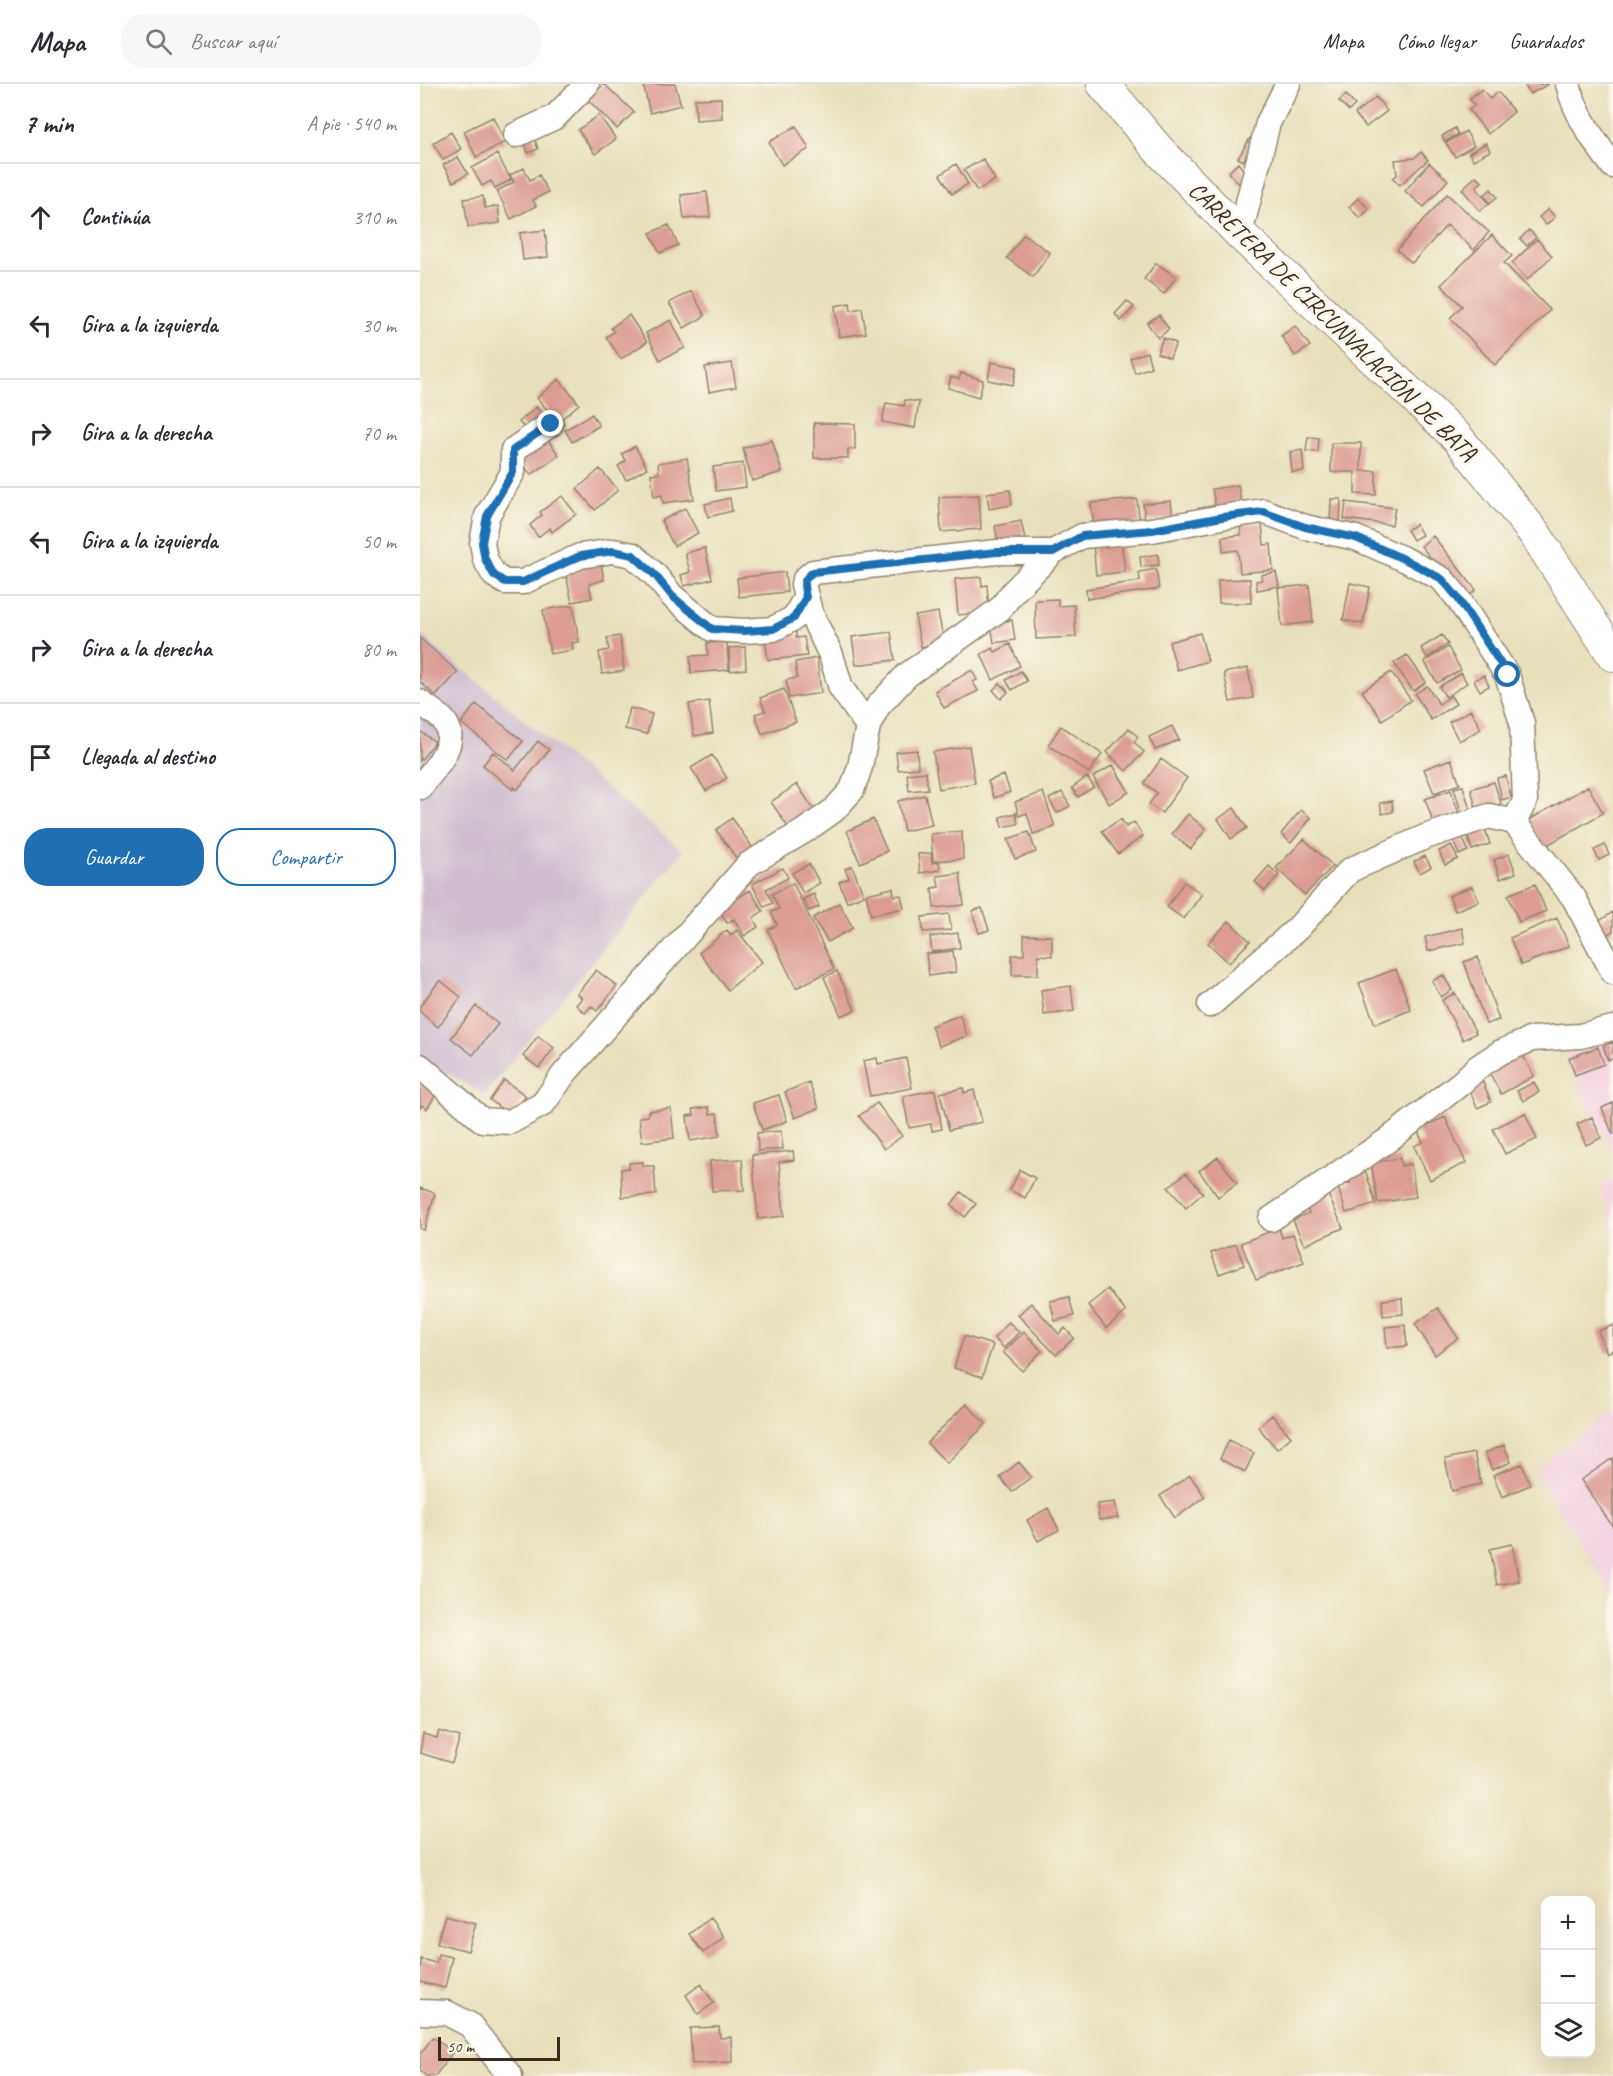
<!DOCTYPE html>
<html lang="es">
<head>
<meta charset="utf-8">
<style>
	body { margin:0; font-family:Caveat,sans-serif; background:#f7f7f7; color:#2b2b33 }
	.controls { position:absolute; right:18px; bottom:18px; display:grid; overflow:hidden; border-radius:12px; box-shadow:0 6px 24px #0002 }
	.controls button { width:54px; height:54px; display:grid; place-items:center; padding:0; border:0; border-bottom:2px solid #e1e1e2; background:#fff; color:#2b2b33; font:30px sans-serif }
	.scale { position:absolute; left:18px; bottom:15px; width:122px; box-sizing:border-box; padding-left:6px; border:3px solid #3b2a1e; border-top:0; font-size:16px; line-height:21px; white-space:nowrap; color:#3b2a1e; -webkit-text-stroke:4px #fbf7ec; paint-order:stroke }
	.stop { position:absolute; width:18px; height:18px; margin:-14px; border:4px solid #1f6fb2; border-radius:50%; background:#fff }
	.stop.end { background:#1f6fb2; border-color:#fff; box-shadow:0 2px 6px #0008 }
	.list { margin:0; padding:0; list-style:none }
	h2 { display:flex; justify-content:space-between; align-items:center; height:78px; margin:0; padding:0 24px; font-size:26px }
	h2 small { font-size:20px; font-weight:400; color:#7c7c81 }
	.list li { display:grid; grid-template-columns:39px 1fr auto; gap:18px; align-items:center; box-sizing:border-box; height:108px; padding:0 24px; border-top:2px solid #e1e1e2 }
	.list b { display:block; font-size:22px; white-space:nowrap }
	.list em { font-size:20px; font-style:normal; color:#7c7c81 }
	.actions { display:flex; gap:12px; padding:18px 24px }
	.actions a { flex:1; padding:14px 0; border:2px solid #1f6fb2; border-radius:24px; text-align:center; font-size:21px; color:#1f6fb2 }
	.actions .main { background:#1f6fb2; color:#fff }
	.icon { flex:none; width:33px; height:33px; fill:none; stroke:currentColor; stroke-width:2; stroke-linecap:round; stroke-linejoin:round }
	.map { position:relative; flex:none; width:1193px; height:1992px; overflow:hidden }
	header { display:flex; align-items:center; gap:36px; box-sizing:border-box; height:84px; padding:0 30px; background:#fff; border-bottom:2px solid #e1e1e2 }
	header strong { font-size:28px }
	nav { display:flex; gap:33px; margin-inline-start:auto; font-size:21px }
	.search { width:420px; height:54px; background:#f7f7f7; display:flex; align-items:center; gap:15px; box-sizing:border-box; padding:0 21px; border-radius:24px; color:#7c7c81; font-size:22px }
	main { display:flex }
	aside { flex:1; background:#fff }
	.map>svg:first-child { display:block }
	.built { fill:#f2cfe0 }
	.industrial { fill:#cfbdcf }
	.building { fill:#dc9b94 }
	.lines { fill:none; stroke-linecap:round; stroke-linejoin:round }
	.minor-casing { stroke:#92856c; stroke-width:27 }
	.major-casing { stroke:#92856c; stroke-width:34 }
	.minor { stroke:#fff; stroke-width:24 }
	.major { stroke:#fff; stroke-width:32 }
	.route { stroke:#1f6fb2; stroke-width:8 }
	.labels { text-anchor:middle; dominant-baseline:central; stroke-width:6; stroke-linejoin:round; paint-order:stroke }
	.street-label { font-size:24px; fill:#3b2a1e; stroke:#fbf7ec }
</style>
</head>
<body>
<header>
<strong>Mapa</strong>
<div class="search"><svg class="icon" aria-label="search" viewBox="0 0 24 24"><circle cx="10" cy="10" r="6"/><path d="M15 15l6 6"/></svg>Buscar aquí</div>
<nav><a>Mapa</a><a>Cómo llegar</a><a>Guardados</a></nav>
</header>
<main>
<aside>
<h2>7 min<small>A pie · 540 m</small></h2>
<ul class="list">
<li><svg class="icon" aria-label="ahead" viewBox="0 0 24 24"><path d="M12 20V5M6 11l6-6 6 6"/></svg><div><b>Continúa</b></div><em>310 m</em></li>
<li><svg class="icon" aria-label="left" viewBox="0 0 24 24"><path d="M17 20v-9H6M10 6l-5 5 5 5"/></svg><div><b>Gira a la izquierda</b></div><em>30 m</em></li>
<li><svg class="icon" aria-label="right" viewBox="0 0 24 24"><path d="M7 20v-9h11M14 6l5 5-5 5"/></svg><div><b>Gira a la derecha</b></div><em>70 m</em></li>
<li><svg class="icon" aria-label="left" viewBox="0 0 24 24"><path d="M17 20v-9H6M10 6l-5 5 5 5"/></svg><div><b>Gira a la izquierda</b></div><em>50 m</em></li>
<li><svg class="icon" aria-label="right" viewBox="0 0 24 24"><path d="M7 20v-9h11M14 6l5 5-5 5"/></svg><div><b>Gira a la derecha</b></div><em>80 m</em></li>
<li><svg class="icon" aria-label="arrive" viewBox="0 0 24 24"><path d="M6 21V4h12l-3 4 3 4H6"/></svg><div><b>Llegada al destino</b></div></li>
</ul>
<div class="actions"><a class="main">Guardar</a><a>Compartir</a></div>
</aside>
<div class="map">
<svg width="1193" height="1992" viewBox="0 0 1193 1992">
	<rect width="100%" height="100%" fill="#fbf7ec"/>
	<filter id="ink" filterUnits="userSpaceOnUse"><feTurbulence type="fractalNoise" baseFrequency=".0167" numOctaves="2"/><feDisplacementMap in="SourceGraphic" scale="12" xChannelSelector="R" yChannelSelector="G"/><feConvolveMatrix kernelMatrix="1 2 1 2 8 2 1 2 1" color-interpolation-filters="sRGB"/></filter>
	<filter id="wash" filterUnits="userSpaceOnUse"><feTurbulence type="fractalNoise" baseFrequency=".008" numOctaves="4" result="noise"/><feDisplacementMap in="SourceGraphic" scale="24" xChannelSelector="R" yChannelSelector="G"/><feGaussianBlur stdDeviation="1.35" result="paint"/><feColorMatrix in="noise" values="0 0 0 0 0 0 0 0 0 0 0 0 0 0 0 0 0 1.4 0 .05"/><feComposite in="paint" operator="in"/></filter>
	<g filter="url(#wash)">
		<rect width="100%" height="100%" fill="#e8e0bb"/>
		<!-- built -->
		<path class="built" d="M1193 955V1067L1143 972Z
			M1193 1095V1152L1180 1101Z
			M1193 1326V1511L1115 1387Z"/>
		<!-- industrial -->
		<path class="industrial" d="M0 550 263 767 64 1011 0 972Z"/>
		<g id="blocks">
			<!-- building -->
			<path class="building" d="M184 0 214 28 197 45 168 16Z
				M223 0H255L261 21 230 29Z
				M1104 0H1129L1110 10Z
				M1062 5 1070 15 1078 8 1094 28 1068 50 1049 26 1055 21 1049 15Z
				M926 11 935 21 929 27 919 17Z
				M956 13 967 27 946 43 935 30Z
				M301 14 302 34 276 36 275 15Z
				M179 31 196 55 175 70 158 46Z
				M73 33 85 58 56 73 44 47Z
				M376 42 389 65 362 81 349 58Z
				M1035 44 1038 50 1025 58 1022 52Z
				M1046 47 1054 62 1035 73 1026 59Z
				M31 48 41 65 23 76 13 59Z
				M113 50 118 65 108 69 103 53Z
				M830 54 835 57 823 77 818 74Z
				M1066 59 1070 67 1053 76 1049 69Z
				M1001 68 1008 76 980 101 973 94 977 91 975 76 994 74Z
				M77 70 91 96 75 104 71 97 62 102 52 84Z
				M38 73 48 90 33 98 23 81Z
				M563 75 575 96 557 107 544 86Z
				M818 79 829 93 820 101 809 88Z
				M1009 79 1028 96 1004 123 985 107Z
				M536 80 548 100 532 110 520 91Z
				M104 84 110 96 119 91 128 108 113 116 116 122 91 135 77 107 94 98 90 91Z
				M1056 92 1062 98 1056 103 1069 119 1060 127 1042 105Z
				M1071 105 1077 113 1070 119 1064 111Z
				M287 108 290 133 264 135 261 111Z
				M1027 110 1069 148 1054 166 1027 141 992 179 977 166Z
				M63 112 65 124 78 122 80 139 48 143 44 115Z
				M938 114 949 125 940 134 929 123Z
				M1128 125 1135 133 1126 141 1119 133Z
				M249 141 258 161 240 169 230 149Z
				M125 146 128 173 103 176 100 149Z
				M1109 146 1116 153 1107 162 1100 155Z
				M604 150 630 169 613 193 587 174Z
				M1072 151 1092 172 1084 179 1130 226 1075 281 1030 234 1042 222 1021 201Z
				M1117 155 1132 172 1107 196 1092 179Z
				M736 179 756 193 744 210 724 195Z
				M271 207 285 232 264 244 249 219Z
				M707 217 714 223 701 237 695 230Z
				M430 219 431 226 442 224 446 249 419 253 415 222Z
				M209 231 227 258 201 275 186 253 194 248 191 244Z
				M739 231 749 245 738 254 727 239Z
				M251 236 265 264 240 276 226 249Z
				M875 242 890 262 875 272 861 252Z
				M743 254 756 259 750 274 737 269Z
				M727 268 731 283 715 289 710 274Z
				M571 278 597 283 593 301 568 296Z
				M312 279 316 303 289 308 285 283Z
				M541 289 563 296 559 313 528 304 531 293 539 295Z
				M139 295 159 320 138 338 117 314Z
				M485 316 499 318 495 344 462 338 466 319 484 322Z
				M116 323 126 334 109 349 99 338Z
				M172 330 179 342 152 358 145 346Z
				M394 339 435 340V365H428V374H394Z
				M123 349 139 371 111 391 95 370Z
				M888 353 899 354 898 368 886 367Z
				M352 356 362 388 332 397 323 364Z
				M911 359H941V387H956V411L935 410V388H911Z
				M215 362 227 384 206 396 198 382 206 377 202 370Z
				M882 366 884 387 872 388 870 368Z
				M267 374 274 415 243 419 242 411 234 413 231 390 239 389 238 379Z
				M323 379 326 403 296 407 293 383Z
				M180 385 198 406 175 426 157 405Z
				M818 401 822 420 796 425 792 405Z
				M590 406 592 421 569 425 567 409Z
				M559 411 561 445 521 448 519 413Z
				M142 412 156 430 132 448 130 444 118 453 110 441 122 431 120 428Z
				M310 414 312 427 288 433 285 420Z
				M717 415 720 439 674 444 671 419Z
				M911 415H921L920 441H910Z
				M751 417 753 434 725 437 723 420Z
				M926 418 975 424 972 441 924 435Z
				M265 424 278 449 254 462 241 437Z
				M601 437 606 460 579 464 575 442Z
				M842 439 844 461 851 460 853 486 820 489 818 466 803 468 802 453 821 451 820 441Z
				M996 440 1002 451 993 456 987 446Z
				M1013 452 1056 506 1044 516 1001 462Z
				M701 456 705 488 676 491 673 459Z
				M285 464 292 495 264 502 261 491 270 488 265 469Z
				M738 470 739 481 721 483 720 473Z
				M180 474 184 496 169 500 172 514 152 518 144 482Z
				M736 485 739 505 667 515 666 505 720 497 719 488Z
				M365 488 367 508 319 513 317 494Z
				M856 488 859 502 837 506 836 497 842 496 841 491Z
				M561 493 562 502 567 501 569 528 538 531 535 495Z
				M830 495 831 519H799L798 496Z
				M930 499 950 503 943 540 923 536Z
				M889 501 893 538 862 542 858 504Z
				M638 515V522L654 521 656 553 616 555 615 516Z
				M153 521 159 558 152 559 153 566 130 570 123 526Z
				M518 528 524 559 501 563 495 532Z
				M592 536 595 556 574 559 571 540Z
				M376 546V554L384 553 387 572 348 576 345 555Z
				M471 548 475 576 436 581 432 553Z
				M780 549 788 577 757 586 749 558Z
				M1022 551 1028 560 1007 574 1001 564Z
				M200 552 204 587 182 590 179 568 189 566 187 554Z
				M0 554 38 588 16 612 0 598Z
				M307 558 309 586 271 589 270 572 288 571 287 559Z
				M590 560 600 582 573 596 561 570 573 564 575 568Z
				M325 563 326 585 310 587 309 564Z
				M1028 563 1041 586 1017 599 1004 577Z
				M987 571 1006 598 993 607 974 579Z
				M397 574 401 609 369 614 366 596 377 594 375 578Z
				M828 584 833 614 810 618 804 589Z
				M552 586 557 596 553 598 558 607 524 624 515 607Z
				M601 587 607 597 592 606 586 596Z
				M971 588 991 616 962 636 942 607Z
				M1041 589 1047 599 1026 613 1019 603Z
				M1064 591 1069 602 1060 607 1054 596Z
				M580 599 588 608 581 615 573 606Z
				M1007 602 1019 620 1031 612 1036 620 1011 636 995 610Z
				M364 605 376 638 342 650 335 630 345 627 340 614Z
				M289 617 293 649 274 652 269 620Z
				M56 620 103 657 88 676 41 639Z
				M210 624 232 630 227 650 205 645Z
				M1051 626 1061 645 1039 657 1029 638Z
				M641 642 682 670 669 689 628 661Z
				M752 642 759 656 735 666 729 653Z
				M709 644 718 653 714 658 724 668 706 687 687 668Z
				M0 647 15 658 0 677Z
				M118 657 129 666 97 706 94 703 93 706 63 681 73 668 95 686Z
				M549 662 555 699 519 705 513 668Z
				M497 666 498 684 478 686 476 668Z
				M292 671 307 694 286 707 271 684Z
				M741 675 767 694 742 729 729 720 737 709 724 699Z
				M1031 675 1040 700 1014 709 1004 685Z
				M693 681 709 708 689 720 673 693Z
				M506 688 508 705 489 707 487 690Z
				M584 691 590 708 574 714 568 697Z
				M1086 692 1091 713 1082 716 1077 694Z
				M667 693 674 703 658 713 652 704Z
				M1074 698 1081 720 1057 727 1051 705Z
				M377 700 396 729 370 746 351 718Z
				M1043 702 1050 725 1041 728 1034 704Z
				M1168 702 1183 729 1124 763 1109 736Z
				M1031 706 1039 730 1013 738 1005 715Z
				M623 708 635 743 613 750 607 729 599 732 595 718Z
				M642 708 650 722 637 729 629 715Z
				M505 711 512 741 484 747 478 717Z
				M972 717 973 728 962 730 960 719Z
				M814 724 827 744 811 755 798 735Z
				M881 726 891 734 871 759 861 750Z
				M596 729 598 740 582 743 580 733Z
				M768 730 786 745 771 765 752 750Z
				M312 734 335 767 319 778 296 746Z
				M453 735 467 767 440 779 427 747Z
				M701 735 706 743 714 738 723 752 698 770 682 747Z
				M1065 744 1070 760 1052 766 1047 750Z
				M542 747 543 775 513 777 511 750Z
				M609 748 616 768 595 775 588 755Z
				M1041 749 1048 767 1039 771 1032 753Z
				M884 755 913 782 885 811 856 784Z
				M1031 761 1038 775 1025 781 1019 767Z
				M1185 761 1189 771 1179 776 1174 766Z
				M511 769 512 779 519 778 520 786 500 789 498 770Z
				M1089 770 1096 789 1080 795 1074 776Z
				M1005 772 1011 783 1000 789 994 778Z
				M389 780 400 799 383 809 372 789Z
				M432 782 444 811 427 818 419 798 429 794 425 785Z
				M849 782 859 791 845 807 835 798Z
				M363 784 368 794 346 805 353 819 344 823 332 800Z
				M540 789 544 821 514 824 512 804 519 803 517 792Z
				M764 798 782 810 764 835 747 823Z
				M373 799 414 885 376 904 348 846 357 841 351 828 359 825 352 810Z
				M1115 800 1126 827 1099 838 1088 811Z
				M1052 802 1059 817 1035 827 1029 812Z
				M473 804 474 812 481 811 484 824 451 831 446 810Z
				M330 806 343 827 333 834 338 843 324 852 314 835 307 839 299 826Z
				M394 810 399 823 389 827 383 815Z
				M419 819 433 844 408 858 393 834Z
				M562 824 569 846 559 849 552 827Z
				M1193 828V847L1183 853 1175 840Z
				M529 830 531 846 503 848 502 833Z
				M1137 834 1149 862 1101 881 1090 854Z
				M809 837 830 857 809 879 788 859Z
				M1042 844 1045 859 1008 867 1005 853Z
				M307 846 311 851 317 846 342 878 308 906 279 869Z
				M538 849 540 864 512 868 510 853Z
				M604 851 632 852V872L618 871V891H592V871H604Z
				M533 867 536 888 509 892 506 870Z
				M1058 873 1079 936 1066 940 1044 878Z
				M976 885 991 926 955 940 939 899Z
				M176 886 197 902 177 927 171 922 165 929 156 921 162 914 157 910Z
				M417 887 435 926 421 932 404 893Z
				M1023 891 1032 906 1021 913 1012 897Z
				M20 896 41 913 18 943 0 928V922Z
				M651 902 654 927 624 931 621 906Z
				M1035 909 1056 949 1043 956 1022 916Z
				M56 922 78 940 53 971 31 954Z
				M540 931 547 952 519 962 511 942Z
				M118 952 134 964 119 984 103 972Z
				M1193 958V975L1188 976 1183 962Z
				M1178 963 1184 980 1155 991 1149 974Z
				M1101 968 1114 992 1081 1010 1068 986Z
				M457 974 458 980 486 974 492 1004 450 1012 443 977Z
				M84 996 106 1012 91 1032 70 1016Z
				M1062 996 1071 1018 1057 1024 1048 1002Z
				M389 998 399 1024 375 1034 365 1008Z
				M1114 998 1119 1008 1103 1017 1097 1007Z
				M0 999 17 1009 7 1025 2 1021 0 1025Z
				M543 1004 544 1009 554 1006 562 1038 529 1046 520 1009Z
				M515 1006 522 1045 512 1047 511 1040 489 1044 483 1012Z
				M359 1011 367 1037 342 1046 333 1019Z
				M457 1019 482 1052 464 1065 439 1032Z
				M1193 1019V1051L1182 1024Z
				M289 1023 290 1030 297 1029 300 1052 270 1057 267 1032 274 1031 273 1025Z
				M251 1024 254 1054 222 1058 219 1033 228 1032V1027Z
				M1105 1029 1117 1055 1085 1070 1073 1045Z
				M1025 1033 1046 1079 1010 1096 994 1062 1003 1058 997 1046Z
				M1172 1033 1181 1054 1166 1061 1157 1040Z
				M361 1047 363 1065 338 1067 337 1049Z
				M373 1067 374 1076 359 1078 364 1132 338 1135 332 1071Z
				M798 1073 817 1099 798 1113 779 1087Z
				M980 1074 981 1082 991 1080 996 1113 958 1119 951 1079Z
				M322 1075 324 1106 292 1107 290 1077Z
				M223 1078V1082H234L236 1111 202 1113 201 1085 209 1084V1079Z
				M944 1082 956 1120 926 1129 918 1103 930 1099 927 1087Z
				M600 1086 615 1094 605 1114 590 1106Z
				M766 1089 783 1109 766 1124 748 1103Z
				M0 1104 15 1109 4 1146 0 1145Z
				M541 1108 556 1120 545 1133 531 1121Z
				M908 1110 923 1144 884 1161 873 1136 889 1129 885 1121Z
				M859 1144 862 1154 873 1150 884 1178 836 1196 821 1159Z
				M816 1160 824 1181 799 1190 791 1169Z
				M688 1205 706 1228 686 1244 668 1221Z
				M649 1213 654 1232 635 1237 630 1217Z
				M982 1214 983 1230 963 1232 962 1216Z
				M611 1219 639 1250 645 1244 654 1254 636 1271 598 1231Z
				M1018 1224 1038 1254 1015 1271 995 1240Z
				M589 1238 599 1248 584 1264 574 1254Z
				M985 1241 987 1262 967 1264 965 1243Z
				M1193 1241V1266L1187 1269 1178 1247Z
				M604 1248 622 1267 602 1287 583 1268Z
				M544 1252 573 1261 562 1293 534 1284Z
				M546 1320 566 1340 527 1379 507 1359Z
				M852 1331 871 1353 857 1365 838 1343Z
				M809 1356 834 1369 825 1388 800 1375Z
				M1084 1361 1091 1378 1072 1386 1065 1369Z
				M1054 1369 1061 1400 1032 1407 1025 1375Z
				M1193 1374V1443L1161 1396Z
				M599 1378 611 1393 592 1408 580 1393Z
				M1102 1380 1110 1401 1082 1413 1073 1391Z
				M770 1391 785 1413 755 1434 740 1412Z
				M695 1418 698 1434 679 1436 677 1420Z
				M628 1424 639 1446 618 1457 607 1436Z
				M1092 1460 1099 1497 1077 1501 1070 1465Z
				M19 1647 40 1653 32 1679 0 1669 3 1650 17 1654Z
				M25 1831 56 1839 48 1867 17 1859Z
				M290 1834 304 1853 283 1869 269 1850Z
				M18 1870 32 1873 25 1904 0 1898 1 1875 16 1879Z
				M281 1900 294 1919 278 1930 266 1911Z
				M299 1943 300 1954 311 1953 312 1978 272 1980 270 1944Z
				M13 1953 33 1968 15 1992H6L0 1987V1970Z"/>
		</g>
	</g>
	<g filter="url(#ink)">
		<use href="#blocks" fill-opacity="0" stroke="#92856c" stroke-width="1.5"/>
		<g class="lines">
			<defs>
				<path id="minor" d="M1148 0C1155 30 1174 57 1193 82
					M96 51 135 33 167 0
					M820 150 848 39 868 0
					M131 340 93 366V388L67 432 62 459 65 475 74 491 85 498H103L160 472 193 467 213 471 235 491 252 512 292 545 324 547 353 545 374 534 386 513
					M0 618C7 624 17 629 23 636 42 658 13 686 0 703
					M448 642 421 604 411 571 390 528 383 500 385 495 393 488 577 468H633
					M790 921 878 844 930 786 1005 753 1069 732 1094 738
					M0 982 62 1036 90 1038 123 1020 144 990 329 780 386 746 414 726 432 706 440 683 448 642 458 622 487 591 580 525 593 508 633 468 662 452 732 446 802 433 843 427 885 443 936 454 986 476 1022 495 1037 513 1087 591 1102 639 1105 717 1094 738 1154 814 1193 888
					M851 1135 968 1056 1041 999 1058 983 1081 968 1112 955 1160 952 1193 944
					M0 1928 27 1929 50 1941 90 1992"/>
				<path id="major" d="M683 0 737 64 820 150 1037 353 1115 450 1193 571"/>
			</defs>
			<!-- minor casing -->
			<use href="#minor" class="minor-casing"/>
			<!-- major casing -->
			<use href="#major" class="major-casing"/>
			<!-- minor -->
			<use href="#minor" class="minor"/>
			<!-- major -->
			<use href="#major" class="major"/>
		</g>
	</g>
	<g class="lines" filter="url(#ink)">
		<!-- route -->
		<path class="route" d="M131 340 93 366V388L67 432 62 459 65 475 74 491 85 498H103L160 472 193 467 213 471 235 491 252 512 292 545 324 547 353 545 374 534 386 513C383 500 382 496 393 488L577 468H633L662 452 732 446 802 433 843 428 885 443 936 454 986 476 1022 495 1037 513 1088 591"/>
	</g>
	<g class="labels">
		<!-- street labels -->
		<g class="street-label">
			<text transform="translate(913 237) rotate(44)">CARRETERA DE CIRCUNVALACIÓN DE BATA</text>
		</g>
	</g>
</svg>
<div class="controls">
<button>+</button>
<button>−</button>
<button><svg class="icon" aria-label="layers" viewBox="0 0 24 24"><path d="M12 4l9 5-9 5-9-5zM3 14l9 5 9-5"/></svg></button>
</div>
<div class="scale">50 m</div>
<div class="stop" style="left:1088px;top:591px"></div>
<div class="stop end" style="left:131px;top:340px"></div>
</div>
</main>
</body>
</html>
